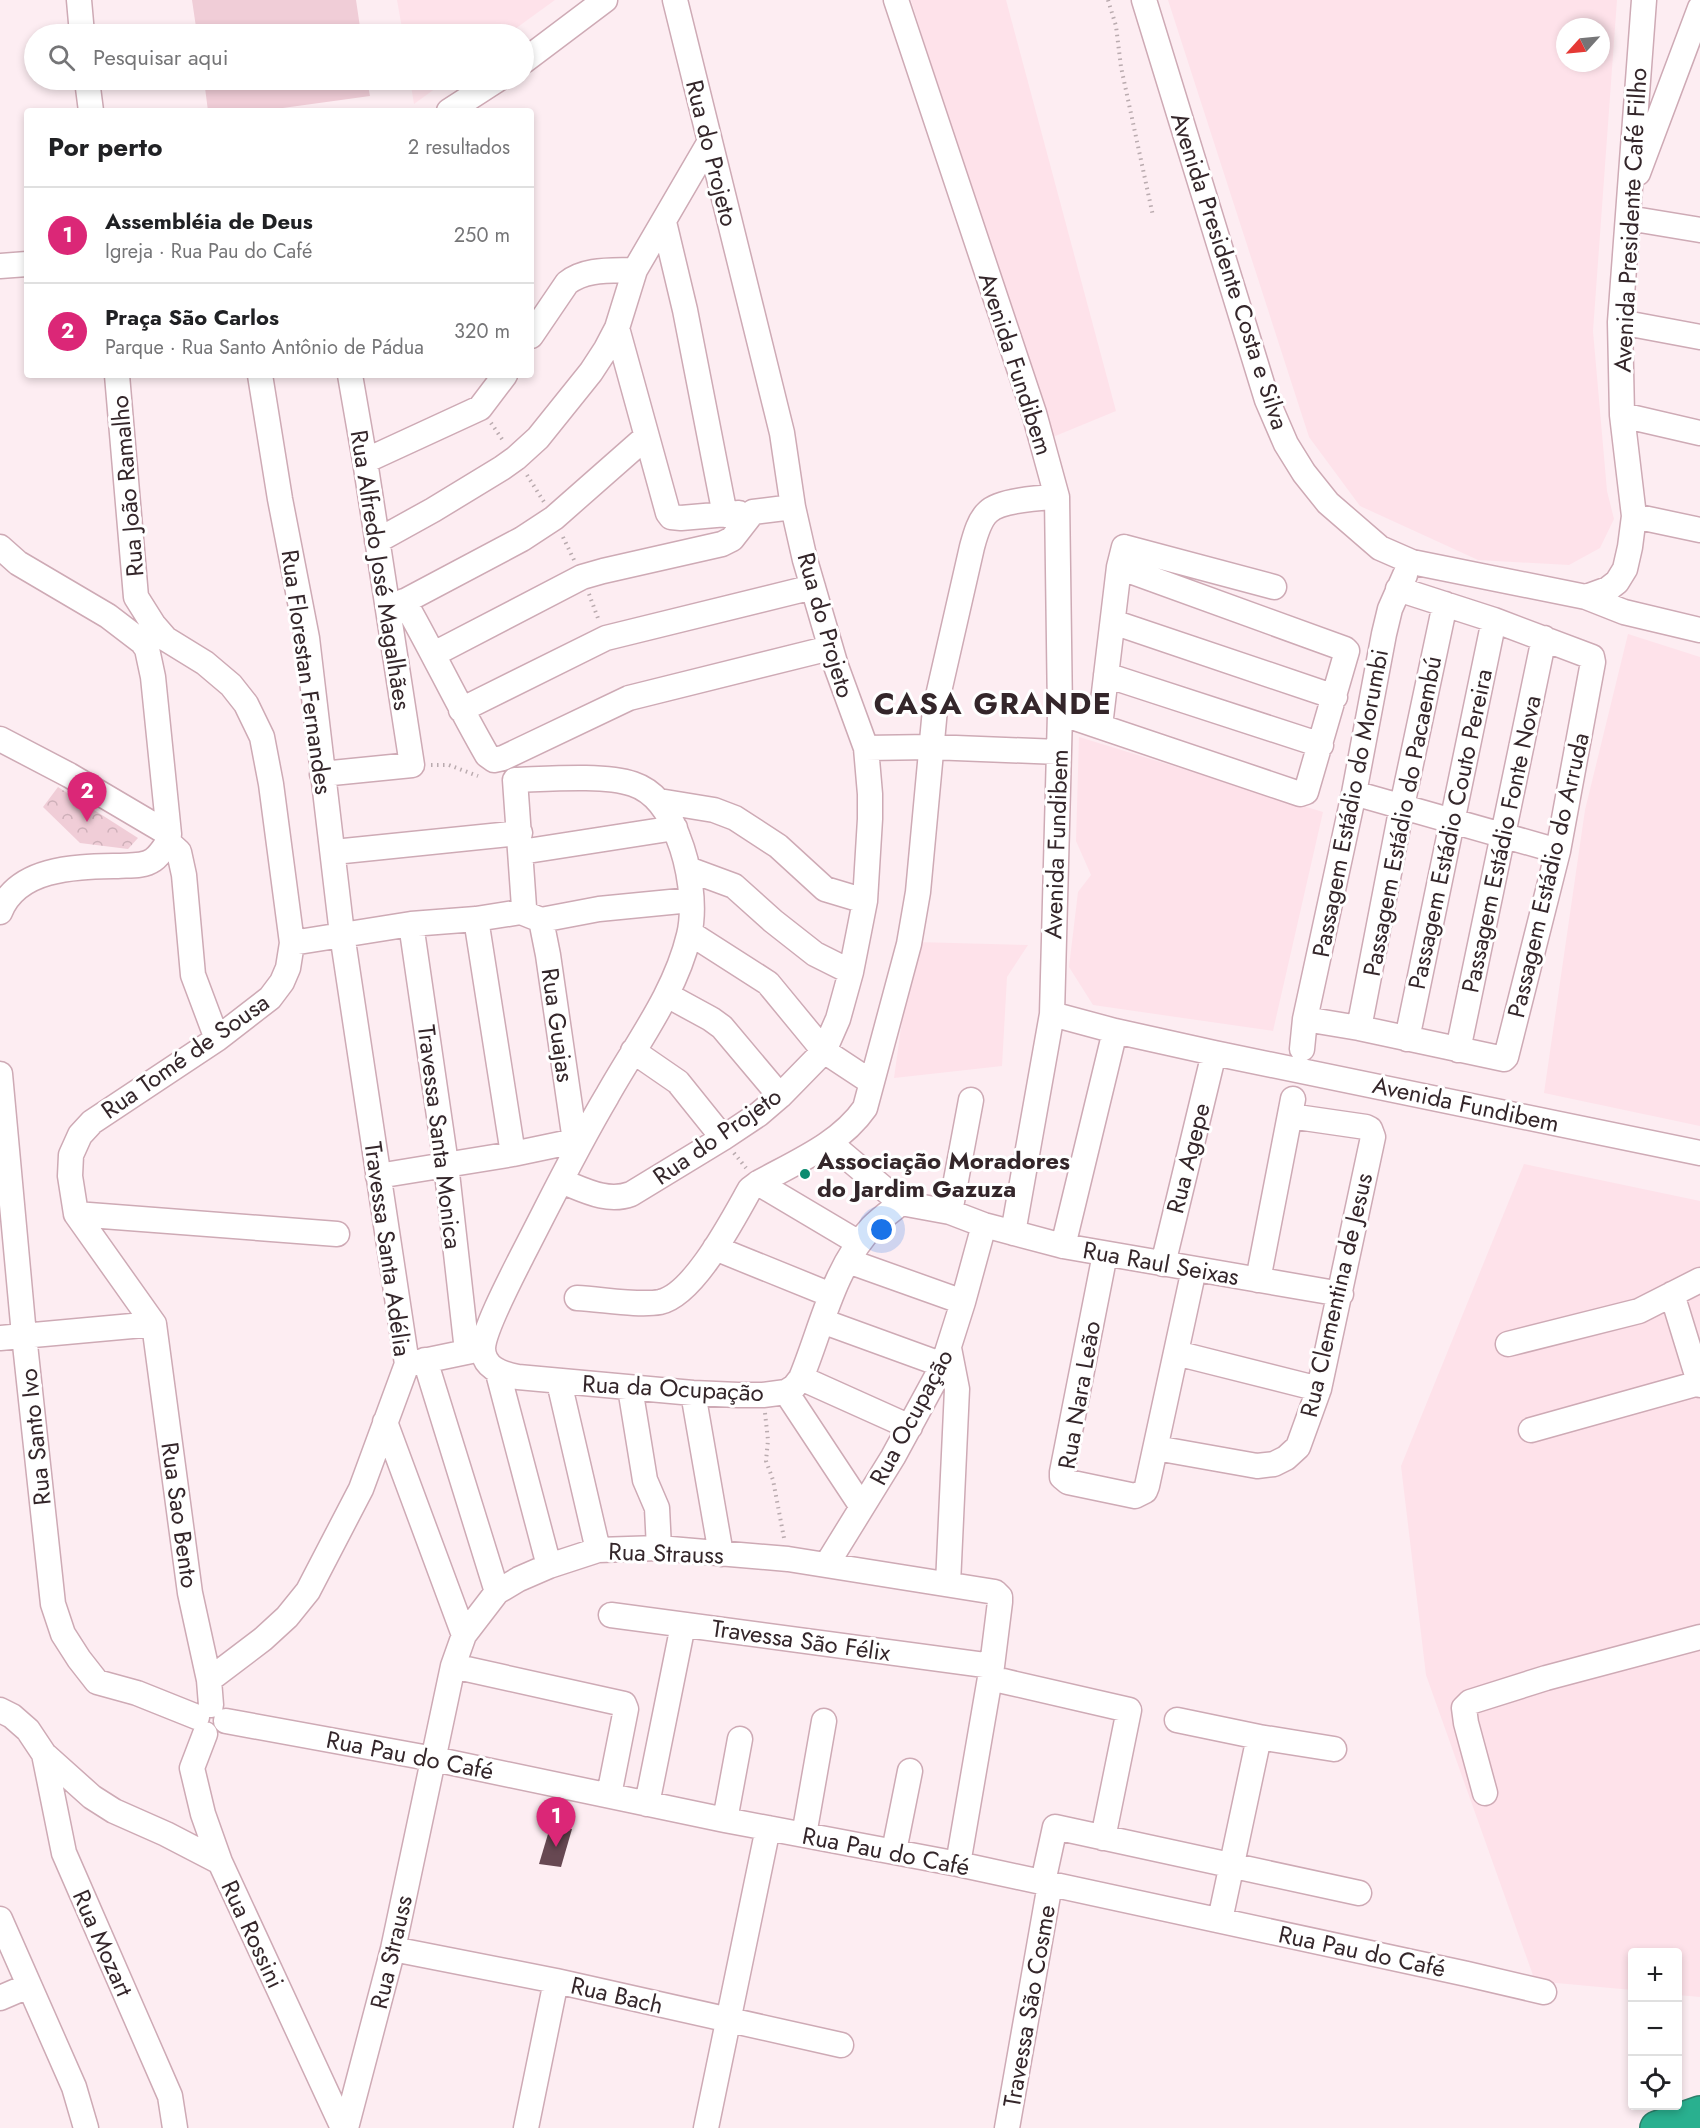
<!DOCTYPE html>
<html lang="pt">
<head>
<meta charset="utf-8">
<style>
	body { margin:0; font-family:Jost,sans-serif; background:#f6f6f6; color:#202124 }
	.controls { position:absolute; right:18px; bottom:18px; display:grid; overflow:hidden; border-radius:6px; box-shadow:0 3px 9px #0003 }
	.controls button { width:54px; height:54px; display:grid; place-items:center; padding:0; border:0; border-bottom:2px solid #e0e0e0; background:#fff; color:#202124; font:30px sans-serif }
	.compass { position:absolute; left:1556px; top:18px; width:54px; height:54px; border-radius:50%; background:#fff; box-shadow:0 3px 9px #0003; rotate:243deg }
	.you { position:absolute; left:882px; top:1230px; width:21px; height:21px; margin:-15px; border:4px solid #fff; border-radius:50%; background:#1a73e8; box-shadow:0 0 0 9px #1a73e833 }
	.badge { display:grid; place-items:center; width:39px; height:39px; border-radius:50%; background:#db2777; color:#fff; font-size:20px; font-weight:700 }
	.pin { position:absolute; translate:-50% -50px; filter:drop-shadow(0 2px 3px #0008) }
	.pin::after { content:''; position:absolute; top:32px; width:21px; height:18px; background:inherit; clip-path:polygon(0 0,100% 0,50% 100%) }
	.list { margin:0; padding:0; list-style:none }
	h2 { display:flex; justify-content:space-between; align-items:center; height:78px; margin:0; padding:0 24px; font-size:26px }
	h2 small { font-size:20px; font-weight:400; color:#757577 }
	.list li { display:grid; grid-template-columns:39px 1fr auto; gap:18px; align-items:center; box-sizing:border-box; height:96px; padding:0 24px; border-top:2px solid #e0e0e0 }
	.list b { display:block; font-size:22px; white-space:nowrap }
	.list p { margin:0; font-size:20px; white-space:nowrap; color:#757577 }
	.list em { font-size:20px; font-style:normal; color:#757577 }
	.icon { flex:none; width:33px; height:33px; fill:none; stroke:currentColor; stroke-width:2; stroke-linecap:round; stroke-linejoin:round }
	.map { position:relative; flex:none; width:1700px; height:2128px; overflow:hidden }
	.search { position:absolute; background:#fff; box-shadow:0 3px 9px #0003; left:24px; top:24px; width:510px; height:66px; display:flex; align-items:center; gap:15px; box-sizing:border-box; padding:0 21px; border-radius:33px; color:#757577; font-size:22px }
	.panel { position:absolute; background:#fff; box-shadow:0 3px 9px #0003; left:24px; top:108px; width:510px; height:270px; border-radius:6px }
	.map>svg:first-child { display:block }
	.built { fill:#fee2ea; fill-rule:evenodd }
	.forest { fill:url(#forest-crowns) }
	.pitch { fill:#f0cdd7 }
	.building { fill:#674852 }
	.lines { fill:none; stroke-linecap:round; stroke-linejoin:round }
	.minor-casing { stroke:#ceaab5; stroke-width:27 }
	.highway-casing { stroke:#2d806c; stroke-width:36 }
	.path { stroke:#baabaf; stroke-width:4; stroke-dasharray:1.5 4.5; stroke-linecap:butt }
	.minor { stroke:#fff; stroke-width:24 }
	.highway { stroke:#29b08f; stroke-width:33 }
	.poi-dot { fill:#0d8b70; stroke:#fff; stroke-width:2 }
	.labels { text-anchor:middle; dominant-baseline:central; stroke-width:6; stroke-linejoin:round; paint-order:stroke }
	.street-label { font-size:24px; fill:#34262a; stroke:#fff }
	.poi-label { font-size:24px; font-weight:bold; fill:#34262a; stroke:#fff; text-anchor:start }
	.district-label { font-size:30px; font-weight:bold; letter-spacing:1.5px; fill:#34262a; stroke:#fff }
</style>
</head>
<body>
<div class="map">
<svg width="1700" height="2128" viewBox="0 0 1700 2128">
	<defs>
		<pattern id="forest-crowns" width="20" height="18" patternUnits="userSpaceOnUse" patternTransform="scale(1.5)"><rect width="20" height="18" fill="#f0cdd7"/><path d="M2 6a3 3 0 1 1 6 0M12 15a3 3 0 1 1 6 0" fill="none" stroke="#ceb0b9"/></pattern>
	</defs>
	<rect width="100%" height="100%" fill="#fdedf2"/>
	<!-- built -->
	<path class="built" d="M397 0H555L508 34H403Z
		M911 0H1006L1116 411 1048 439Z
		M1168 0H1617L1593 331 1607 491 1614 519 1600 548 1569 565 1478 560 1360 506 1309 437ZM1565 27H1601V63H1565Z
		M410 80H447L414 104Z
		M1628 634 1700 657V1126L1544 1093 1585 810Z
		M1079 737 1323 812 1273 1031 1093 1005 1069 967 1078 892 1091 875 1076 841Z
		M916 942 1028 945 1007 977 1002 1066 894 1078 907 985Z
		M1524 1164 1700 1201V1997L1678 1995V1952H1632V1990L1535 1981 1426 1675 1401 1466Z"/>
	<!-- forest -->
	<path class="forest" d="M58 787 138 838 128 849 80 843 43 807Z"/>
	<!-- pitch -->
	<path class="pitch" d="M192 0H356L361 34H197Z
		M204 80H367L370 96 261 111H208Z"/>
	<!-- building -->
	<path class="building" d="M551 1824 572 1829 561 1867 539 1864Z"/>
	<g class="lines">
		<defs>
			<path id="minor" d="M79 0 82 34
				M896 0 1034 413 1057 497 1060 713 1052 1014 1115 1031 1214 1053 1700 1153
				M1144 0 1267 400 1286 444 1304 473 1328 503 1380 548 1412 562 1586 597 1624 612 1700 630
				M524 61 605 0
				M87 80 91 111
				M449 111 497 80
				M1638 173 1700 8
				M1628 218 1700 230
				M664 222 685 310 725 515
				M0 266 27 264
				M1620 322 1700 337
				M617 328 668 513 671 517 681 518 739 513
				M531 336 567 283C586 268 612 271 635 270
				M117 375 136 597 153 624 166 639 205 663 231 685 246 704 262 737 271 784 292 943 288 968 282 982 270 998 217 1039 92 1122 80 1135 71 1155 70 1176 76 1214 154 1324 190 1593 209 1680 211 1705
				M1622 415 1700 433
				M365 461 480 408 505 375
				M1634 516 1700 530
				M377 541 433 510 502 468 516 458 538 438 591 372 606 349 617 328 635 270 709 143
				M0 547 18 563 108 616 142 642 147 649 153 677 169 834 168 842
				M1586 597 1608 589 1617 582 1625 569 1630 547 1634 516 1622 415 1620 322 1644 0
				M404 601C433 652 458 705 487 755L494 760 503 758 629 698 830 648
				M390 609 522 539 554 518 646 437
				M1113 622 1335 697
				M434 654 582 577 603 571 722 544 732 539 753 512 793 507
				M1106 675 1321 745
				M461 710 606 638 813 587
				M1060 713 1300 794 1306 792 1347 651 1345 649 1119 567
				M1100 726 1119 567 1124 547 1274 587
				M0 739 69 775 169 834
				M866 748 931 747 1059 752
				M322 774 412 765 365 461 350 375
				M1354 793 1558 851
				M659 801 714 810 735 818 778 846 825 889 865 901
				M168 842 179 852 184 875 193 975 217 1039
				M334 852 520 833
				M521 852 675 828
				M688 869 734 886 773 921 815 954 851 972
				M0 912C18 867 76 867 117 866 128 865 143 867 153 860 159 856 164 848 168 842
				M521 912 541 920 548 955 575 1141 574 1152
				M476 919 513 1154
				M541 920 599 909 691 900
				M411 924 446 1164 467 1351
				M690 933 768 983 824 1051 871 1082
				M292 943 411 924 476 919 521 912 524 907 515 780C546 779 605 774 633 784 657 792 670 814 678 837 689 864 696 906 689 935 675 994 636 1044 607 1096 576 1148 550 1202 522 1256 513 1274 484 1329 483 1348 483 1368 502 1374 518 1377L693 1393 738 1395H763L786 1392 794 1387 801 1378C822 1327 833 1269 872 1227 881 1218 891 1211 901 1203L950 1212 984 1225 1063 1246 1341 1294
				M667 995 711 1019 722 1027 780 1096
				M1305 1019 1359 1028 1504 1059 1506 1057 1558 851 1593 662 1592 657 1494 620 1398 589
				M1359 1028 1402 806 1445 604
				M1407 1039 1494 620
				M1302 1049 1305 1019 1354 793 1384 634 1390 609 1405 575
				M1458 1050 1544 638
				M633 1051 678 1082 723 1138
				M0 1074 24 1335 53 1604 63 1634 79 1659 97 1682 137 1693 197 1717
				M830 1143 901 1203
				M378 1176 513 1154 575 1141
				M561 1181C584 1190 607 1203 631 1194L723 1138 759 1114 780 1096 824 1051 838 1019 851 972 865 901 870 819V794L866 748 836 666 805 560 793 507 782 433 675 0
				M758 1183 859 1243
				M950 1212 971 1100
				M76 1214 337 1234
				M1013 1233 1052 1014
				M1063 1246 1115 1031
				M715 1248 831 1295
				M1105 1254 1062 1472V1477L1068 1482 1135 1496 1145 1491 1147 1486 1194 1269
				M848 1261 963 1302
				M1163 1264 1214 1053
				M1258 1280 1293 1099
				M1672 1294 1700 1385
				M577 1298C601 1299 638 1306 660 1302 694 1295 733 1219 750 1189L758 1183C796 1162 840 1144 865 1108L909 944 918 892 935 709 972 547C975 536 979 520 988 512 1000 500 1040 498 1057 497
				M822 1321 943 1365
				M0 1338 154 1324
				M1508 1344 1639 1311 1700 1280
				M1176 1353 1319 1389
				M425 1360 497 1592
				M409 1364 481 1349
				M498 1373 549 1566
				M801 1378 910 1427
				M559 1382 598 1550
				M630 1388 645 1480 657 1508 659 1548
				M786 1392 862 1507
				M693 1393 721 1554
				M385 1422 464 1635
				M1531 1430 1699 1383
				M1156 1448 1257 1466 1274 1464 1286 1458 1298 1447 1319 1389 1373 1137 1370 1129 1366 1127 1290 1116
				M827 1564 893 1457 943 1365 963 1302 984 1225
				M948 1584 957 1389 949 1348
				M611 1615 992 1666
				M453 1666 624 1704 626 1709 609 1795
				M209 1680 263 1639 287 1617 308 1591 361 1489 407 1364 342 934 307 638 280 499 260 375
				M1003 1681 1129 1710 1103 1838
				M0 1710 12 1716 28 1730 44 1754 92 1797 114 1811 166 1834 220 1862
				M1177 1720 1259 1737 1220 1920
				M226 1721 434 1759 725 1820 958 1864 1467 1974 1544 1992
				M205 1734 192 1768 203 1814 220 1862 343 2128
				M1259 1737 1334 1749
				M44 1754 64 1853 170 2096 175 2128
				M1485 1793 1466 1723 1464 1708 1470 1702 1546 1678 1700 1637
				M647 1804 683 1625
				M725 1820 740 1739
				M804 1835 824 1721
				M894 1851 910 1771
				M1043 1882 1055 1827 1359 1893
				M0 1919 74 2087 86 2128
				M393 1949 556 1981 841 2045
				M0 1998 28 1986
				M346 2128 393 1949 453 1666 464 1635 497 1592 519 1579 549 1566 598 1550 659 1548 788 1559 995 1592 1000 1597V1602L992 1666 958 1864
				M526 2128 556 1981
				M706 2128 768 1828
				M1007 2128 1050 1884"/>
			<path id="highway" d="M1657 2128 1700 2113"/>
		</defs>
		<!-- minor casing -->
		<use href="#minor" class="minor-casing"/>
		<!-- highway casing -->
		<use href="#highway" class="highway-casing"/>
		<!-- path -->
		<path class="path" d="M1108 0 1116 26 1121 67 1153 216
			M491 423 504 442
			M527 475 544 502
			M563 537 574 560
			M589 594 599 621
			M431 765H449L478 776
			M734 1153 746 1168
			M765 1413 768 1440 766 1461 773 1480 784 1538"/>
		<!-- minor -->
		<use href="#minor" class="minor"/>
		<!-- highway -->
		<use href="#highway" class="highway"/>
	</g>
	<!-- markers -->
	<circle class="poi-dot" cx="805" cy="1174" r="6"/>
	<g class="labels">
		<!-- street labels -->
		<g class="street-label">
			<text transform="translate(712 153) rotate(76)">Rua do Projeto</text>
			<text transform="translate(1630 220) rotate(-87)">Avenida Presidente Café Filho</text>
			<text transform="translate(1230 271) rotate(72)">Avenida Presidente Costa e Silva</text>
			<text transform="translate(1016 364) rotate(72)">Avenida Fundibem</text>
			<text transform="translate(127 486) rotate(-95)">Rua João Ramalho</text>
			<text transform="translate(381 570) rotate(81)">Rua Alfredo José Magalhães</text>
			<text transform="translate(826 625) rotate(74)">Rua do Projeto</text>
			<text transform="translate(307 672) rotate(82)">Rua Florestan Fernandes</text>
			<text transform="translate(1350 803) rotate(-79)">Passagem Estádio do Morumbi</text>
			<text transform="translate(1402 816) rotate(-79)">Passagem Estádio do Pacaembú</text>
			<text transform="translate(1450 829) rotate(-78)">Passagem Estádio Couto Pereira</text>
			<text transform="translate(1056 844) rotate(-88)">Avenida Fundibem</text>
			<text transform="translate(1501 844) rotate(-78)">Passagem Estádio Fonte Nova</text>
			<text transform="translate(1548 875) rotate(-77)">Passagem Estádio do Arruda</text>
			<text transform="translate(558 1025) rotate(82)">Rua Guajas</text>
			<text transform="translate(185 1056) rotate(-35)">Rua Tomé de Sousa</text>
			<text transform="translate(1466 1104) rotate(12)">Avenida Fundibem</text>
			<text transform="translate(717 1136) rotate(-35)">Rua do Projeto</text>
			<text transform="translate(440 1137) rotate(83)">Travessa Santa Monica</text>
			<text transform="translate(1188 1158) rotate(-76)">Rua Agepe</text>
			<text transform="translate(388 1249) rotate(82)">Travessa Santa Adélia</text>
			<text transform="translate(1161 1263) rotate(10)">Rua Raul Seixas</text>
			<text transform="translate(1336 1295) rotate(-77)">Rua Clementina de Jesus</text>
			<text transform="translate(673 1388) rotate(3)">Rua da Ocupação</text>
			<text transform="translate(1079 1395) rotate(-80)">Rua Nara Leão</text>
			<text transform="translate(911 1417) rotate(-62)">Rua Ocupação</text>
			<text transform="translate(35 1437) rotate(-96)">Rua Santo Ivo</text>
			<text transform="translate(180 1515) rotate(82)">Rua Sao Bento</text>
			<text transform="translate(666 1553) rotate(2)">Rua Strauss</text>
			<text transform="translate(801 1640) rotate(8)">Travessa São Félix</text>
			<text transform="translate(410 1755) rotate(11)">Rua Pau do Café</text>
			<text transform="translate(886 1851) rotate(11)">Rua Pau do Café</text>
			<text transform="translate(253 1934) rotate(65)">Rua Rossini</text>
			<text transform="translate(103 1943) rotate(66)">Rua Mozart</text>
			<text transform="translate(1362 1951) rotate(12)">Rua Pau do Café</text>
			<text transform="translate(391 1952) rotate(-77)">Rua Strauss</text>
			<text transform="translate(617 1995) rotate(13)">Rua Bach</text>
			<text transform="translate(1029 2006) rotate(-80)">Travessa São Cosme</text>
		</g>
		<!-- poi labels -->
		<g class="poi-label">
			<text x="817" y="1160">Associação Moradores<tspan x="817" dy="28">do Jardim Gazuza</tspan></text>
		</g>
		<!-- district labels -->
		<g class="district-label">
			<text x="993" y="703">CASA GRANDE</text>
		</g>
	</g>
</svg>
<div class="controls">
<button>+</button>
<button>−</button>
<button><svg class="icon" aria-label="locate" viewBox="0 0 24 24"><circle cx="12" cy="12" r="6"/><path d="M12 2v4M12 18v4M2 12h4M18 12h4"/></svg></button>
</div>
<svg class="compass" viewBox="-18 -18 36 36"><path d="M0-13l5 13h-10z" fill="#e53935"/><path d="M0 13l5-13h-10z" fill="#757577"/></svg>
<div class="you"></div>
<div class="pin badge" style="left:556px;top:1847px">1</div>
<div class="pin badge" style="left:87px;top:822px">2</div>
<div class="search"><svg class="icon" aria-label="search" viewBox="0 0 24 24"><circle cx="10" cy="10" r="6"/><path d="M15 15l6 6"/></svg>Pesquisar aqui</div>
<section class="panel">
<h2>Por perto<small>2 resultados</small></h2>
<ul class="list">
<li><span class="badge">1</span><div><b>Assembléia de Deus</b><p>Igreja · Rua Pau do Café</p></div><em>250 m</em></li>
<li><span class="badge">2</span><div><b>Praça São Carlos</b><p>Parque · Rua Santo Antônio de Pádua</p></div><em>320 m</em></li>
</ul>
</section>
</div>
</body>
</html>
